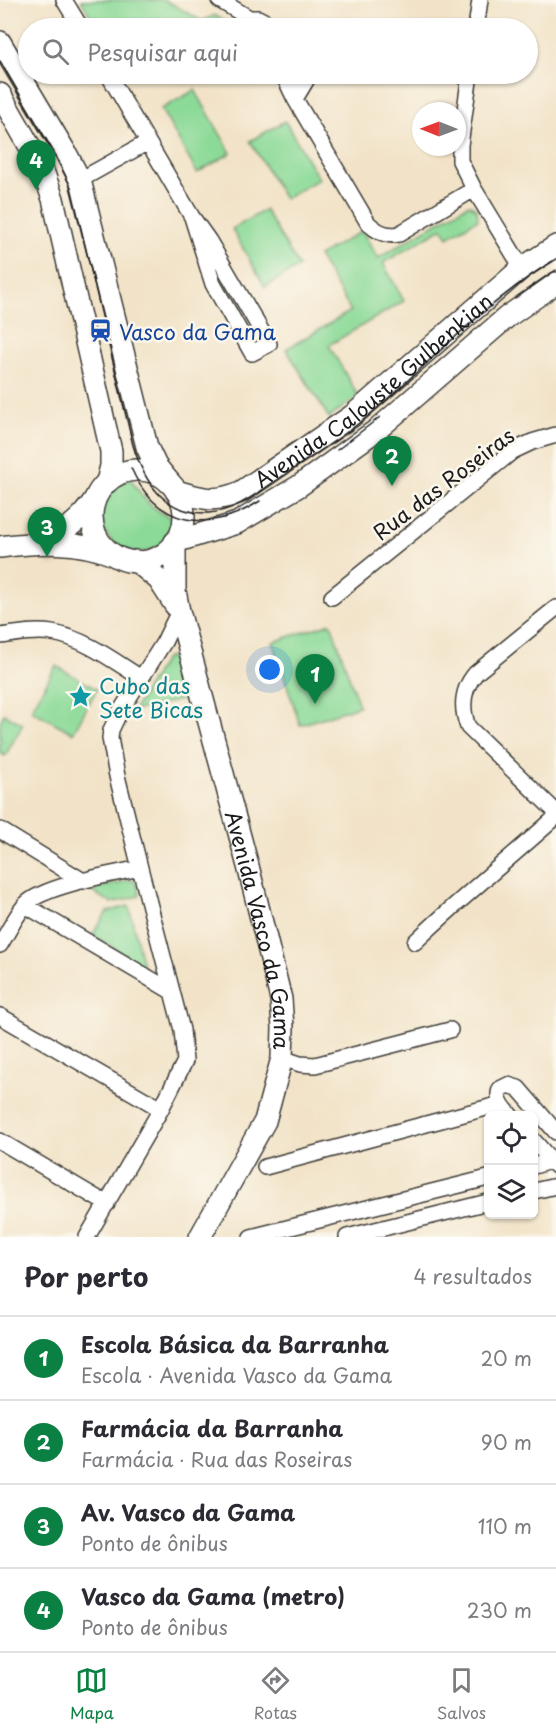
<!DOCTYPE html>
<html lang="pt">
<head>
<meta charset="utf-8">
<style>
	body { margin:0; font-family:"Playpen Sans",sans-serif; background:#f2f2f3; color:#2b2b33 }
	.controls { position:absolute; right:18px; bottom:18px; display:grid; overflow:hidden; border-radius:9px; box-shadow:0 2px 4px #0004 }
	.controls button { width:54px; height:54px; display:grid; place-items:center; padding:0; border:0; border-bottom:2px solid #e1e1e2; background:#fff; color:#2b2b33; font:30px sans-serif }
	.compass { position:absolute; left:412px; top:102px; width:54px; height:54px; border-radius:50%; background:#fff; box-shadow:0 2px 4px #0004; rotate:271deg }
	.you { position:absolute; left:270px; top:670px; width:21px; height:21px; margin:-15px; border:4px solid #fff; border-radius:50%; background:#1a73e8; box-shadow:0 0 0 9px #1a73e833 }
	.badge { display:grid; place-items:center; width:39px; height:39px; border-radius:50%; background:#0b8043; color:#fff; font-size:20px; font-weight:700 }
	.pin { position:absolute; translate:-50% -50px; filter:drop-shadow(0 2px 3px #0008) }
	.pin::after { content:''; position:absolute; top:32px; width:21px; height:18px; background:inherit; clip-path:polygon(0 0,100% 0,50% 100%) }
	.list { margin:0; padding:0; list-style:none }
	h2 { display:flex; justify-content:space-between; align-items:center; height:78px; margin:0; padding:0 24px; font-size:26px }
	h2 small { font-size:20px; font-weight:400; color:#7c7c81 }
	.list li { display:grid; grid-template-columns:39px 1fr auto; gap:18px; align-items:center; box-sizing:border-box; height:84px; padding:0 24px; border-top:2px solid #e1e1e2 }
	.list b { display:block; font-size:22px; white-space:nowrap }
	.list p { margin:0; font-size:20px; white-space:nowrap; color:#7c7c81 }
	.list em { font-size:20px; font-style:normal; color:#7c7c81 }
	.icon { flex:none; width:33px; height:33px; fill:none; stroke:currentColor; stroke-width:2; stroke-linecap:round; stroke-linejoin:round }
	.map { position:relative; flex:none; width:556px; height:1237px; overflow:hidden }
	.search { position:absolute; background:#fff; box-shadow:0 2px 4px #0004; left:18px; right:18px; top:18px; height:66px; display:flex; align-items:center; gap:15px; box-sizing:border-box; padding:0 21px; border-radius:33px; color:#7c7c81; font-size:22px }
	.sheet { height:414px; background:#fff }
	nav { display:flex; justify-content:space-around; align-items:center; box-sizing:border-box; height:84px; border-top:2px solid #e1e1e2; background:#fff; font-size:16px; color:#7c7c81 }
	nav a { display:grid; justify-items:center; gap:3px }
	nav .on { color:#0b8043 }
	.map>svg:first-child { display:block }
	.green { fill:#8cda98; stroke:#547b5a; stroke-width:1.5 }
	.lines { fill:none; stroke-linecap:round; stroke-linejoin:round }
	.street-casing { stroke:#3c3a36; stroke-width:18 }
	.secondary-casing { stroke:#3c3a36; stroke-width:24 }
	.street { stroke:#fff; stroke-width:15 }
	.secondary { stroke:#fff; stroke-width:21 }
	.tram { stroke:#1c1c1c; stroke-width:1.5 }
	.labels { text-anchor:middle; dominant-baseline:central; stroke-width:5; stroke-linejoin:round; paint-order:stroke }
	.transit-label { font-size:21px; fill:#164399; stroke:#fbf7ec; text-anchor:start }
	.street-label { font-size:21px; fill:#1c1c1c; stroke:#fbf7ec }
	.culture-label { font-size:21px; fill:#0d838f; stroke:#fbf7ec; text-anchor:start }
</style>
</head>
<body>
<div class="map">
<svg width="556" height="1237" viewBox="0 0 556 1237">
	<rect width="100%" height="100%" fill="#fbf7ec"/>
	<filter id="ink" filterUnits="userSpaceOnUse"><feTurbulence type="fractalNoise" baseFrequency=".0167" numOctaves="2"/><feDisplacementMap in="SourceGraphic" scale="12" xChannelSelector="R" yChannelSelector="G"/><feConvolveMatrix kernelMatrix="1 2 1 2 8 2 1 2 1" color-interpolation-filters="sRGB"/></filter>
	<filter id="wash" filterUnits="userSpaceOnUse"><feTurbulence type="fractalNoise" baseFrequency=".008" numOctaves="4" result="noise"/><feDisplacementMap in="SourceGraphic" scale="24" xChannelSelector="R" yChannelSelector="G"/><feGaussianBlur stdDeviation="1.35" result="paint"/><feColorMatrix in="noise" values="0 0 0 0 0 0 0 0 0 0 0 0 0 0 0 0 0 1.4 0 .05"/><feComposite in="paint" operator="in"/></filter>
	<g filter="url(#wash)">
		<rect width="100%" height="100%" fill="#f2e3c8"/>
		<!-- green -->
		<path class="green" d="M81 0H165L202 21 215 15 235 28H177L172 20 159 28H97Z
			M195 90 231 153 197 173 161 109Z
			M285 121 319 179 284 199 250 141Z
			M469 204 477 209 478 219 448 237 442 228 383 263 404 301 329 345 358 396 329 418 286 349 351 311 318 256 362 231 378 258Z
			M265 210 299 267 265 287 232 229Z
			M131 479C142 498 154 512 176 520 154 583 82 542 106 498 111 488 120 482 131 479Z
			M331 623 359 706 300 725 273 642Z
			M170 656 176 660 186 699 133 711 164 660Z
			M56 666 97 689 73 733 31 710Z
			M4 714 23 724 5 756 0 753V722Z
			M131 880 137 883 140 896 112 903 89 890Z
			M129 906 143 966 92 935 107 912Z"/>
	</g>
	<g filter="url(#ink)">
		<g class="lines">
			<defs>
				<path id="street" d="M64 0 81 28
					M219 0 251 19 260 28
					M253 18H258L277 28
					M476 28 480 0
					M108 74 192 217
					M283 74 295 99 368 223C377 232 387 237 399 234L474 189
					M470 74 460 145V161L474 189 522 268
					M295 99 310 74
					M80 180 148 142
					M192 217 209 241 269 344 252 353 213 284Z
					M332 597 513 451 532 442 556 435
					M556 608 476 673C462 689 461 708 468 727L556 812
					M0 636C17 634 35 630 52 633 84 638 114 661 141 678
					M0 830 83 881
					M25 905 171 991
					M415 942C461 898 509 859 556 817
					M0 945C8 932 15 917 25 905 42 886 113 874 140 868
					M0 1016 161 1109
					M282 1058 300 1064 315 1065 450 1030
					M511 1116C504 1107 496 1101 500 1089L508 1085 518 1088 556 1132
					M0 1141 107 1204
					M534 1141 556 1166
					M534 1166 556 1159
					M265 1167 501 1104
					M534 1191 556 1186
					M87 1237 161 1109 185 1061 182 1030 140 868 117 776 110 738 111 730 118 715 164 642 179 611
					M251 1237 488 1178
					M347 1237 488 1202"/>
				<g id="secondary">
					<path d="M0 42 66 153 80 180 147 447 156 466 170 483"/>
					<path d="M0 94 42 168 53 199 111 451V466L107 482"/>
					<circle cx="138" cy="516" r="46"/>
					<path id="s1" d="M176 491C203 499 214 503 241 492L352 416 522 268 556 246"/>
					<path d="M40 541C67 530 79 523 95 499"/>
					<path id="s2" d="M175 542V591L179 611 248 866 281 999 283 1028 282 1058 265 1121 200 1237"/>
					<path d="M175 542 237 523 299 486 378 429 507 317 556 283"/>
					<path d="M0 547C38 542 77 540 114 555"/>
					<path d="M136 561 159 580 175 605"/>
				</g>
			</defs>
			<!-- street casing -->
			<use href="#street" class="street-casing"/>
			<!-- secondary casing -->
			<use href="#secondary" class="secondary-casing"/>
			<!-- street -->
			<use href="#street" class="street"/>
			<!-- secondary -->
			<use href="#secondary" class="secondary"/>
			<!-- tram -->
			<path class="tram" d="M0 61 56 156 71 187 133 445C144 482 164 514 208 513 235 512 259 492 281 477 312 456 345 436 374 411 432 360 490 299 556 259
				M515 299 556 270
				M337 450 380 417
				M131 468C157 527 209 534 260 501"/>
		</g>
	</g>
	<!-- icons -->
	<defs>
		<symbol id="station-bare" viewBox="-9 -9 18 18"><path d="M-3-6H3Q5-6 5-4V2Q5 4 3 4L4.5 6H3L1.5 4h-3L-3 6H-4.5L-3 4Q-5 4-5 2V-4Q-5-6-3-6ZM-3.5-4v3h7v-3ZM-3.5 1v1.5H-2V1ZM2 1v1.5H3.5V1Z" fill="#1a4fb4" stroke="#fbf7ec" stroke-width="2.5" paint-order="stroke"/></symbol>
		<symbol id="sight-bare" viewBox="-9 -9 18 18"><path d="M0-6L1.8-2.2L6-1.7L2.9 1.2L3.7 5.4L0 3.3L-3.7 5.4L-2.9 1.2L-6-1.7L-1.8-2.2Z" fill="#0f9aa8" stroke="#fbf7ec" stroke-width="2.5" paint-order="stroke"/></symbol>
	</defs>
	<g fill-rule="evenodd">
		<use href="#station-bare" x="84" y="314" width="33" height="33"/>
		<use href="#sight-bare" x="64" y="680" width="33" height="33"/>
	</g>
	<g class="labels">
		<!-- transit labels -->
		<g class="transit-label">
			<text x="119" y="331">Vasco da Gama</text>
		</g>
		<!-- street labels -->
		<g class="street-label">
			<text stroke="none"><textPath href="#s1" startOffset="234">Avenida Calouste Gulbenkian</textPath></text>
			<text transform="translate(443 483) rotate(-37)">Rua das Roseiras</text>
			<text stroke="none"><textPath href="#s2" startOffset="399">Avenida Vasco da Gama</textPath></text>
		</g>
		<!-- culture labels -->
		<g class="culture-label">
			<text x="99" y="685">Cubo das<tspan x="99" dy="24">Sete Bicas</tspan></text>
		</g>
	</g>
</svg>
<div class="controls">
<button><svg class="icon" aria-label="locate" viewBox="0 0 24 24"><circle cx="12" cy="12" r="6"/><path d="M12 2v4M12 18v4M2 12h4M18 12h4"/></svg></button>
<button><svg class="icon" aria-label="layers" viewBox="0 0 24 24"><path d="M12 4l9 5-9 5-9-5zM3 14l9 5 9-5"/></svg></button>
</div>
<svg class="compass" viewBox="-18 -18 36 36"><path d="M0-13l5 13h-10z" fill="#e53935"/><path d="M0 13l5-13h-10z" fill="#7c7c81"/></svg>
<div class="you"></div>
<div class="pin badge" style="left:315px;top:704px">1</div>
<div class="pin badge" style="left:392px;top:486px">2</div>
<div class="pin badge" style="left:47px;top:557px">3</div>
<div class="pin badge" style="left:36px;top:190px">4</div>
<div class="search"><svg class="icon" aria-label="search" viewBox="0 0 24 24"><circle cx="10" cy="10" r="6"/><path d="M15 15l6 6"/></svg>Pesquisar aqui</div>
</div>
<section class="sheet">
<h2>Por perto<small>4 resultados</small></h2>
<ul class="list">
<li><span class="badge">1</span><div><b>Escola Básica da Barranha</b><p>Escola · Avenida Vasco da Gama</p></div><em>20 m</em></li>
<li><span class="badge">2</span><div><b>Farmácia da Barranha</b><p>Farmácia · Rua das Roseiras</p></div><em>90 m</em></li>
<li><span class="badge">3</span><div><b>Av. Vasco da Gama</b><p>Ponto de ônibus</p></div><em>110 m</em></li>
<li><span class="badge">4</span><div><b>Vasco da Gama (metro)</b><p>Ponto de ônibus</p></div><em>230 m</em></li>
</ul>
</section>
<nav>
<a class="on"><svg class="icon" aria-label="map" viewBox="0 0 24 24"><path d="M3 6l6-2 6 2 6-2v14l-6 2-6-2-6 2zM9 4v14M15 6v14"/></svg>Mapa</a>
<a><svg class="icon" aria-label="directions" viewBox="0 0 24 24"><path d="M12 3l9 9-9 9-9-9zM9 14v-3h6M13 9l2 2-2 2"/></svg>Rotas</a>
<a><svg class="icon" aria-label="saved" viewBox="0 0 24 24"><path d="M7 4h10v16l-5-4-5 4z"/></svg>Salvos</a>
</nav>
</body>
</html>
